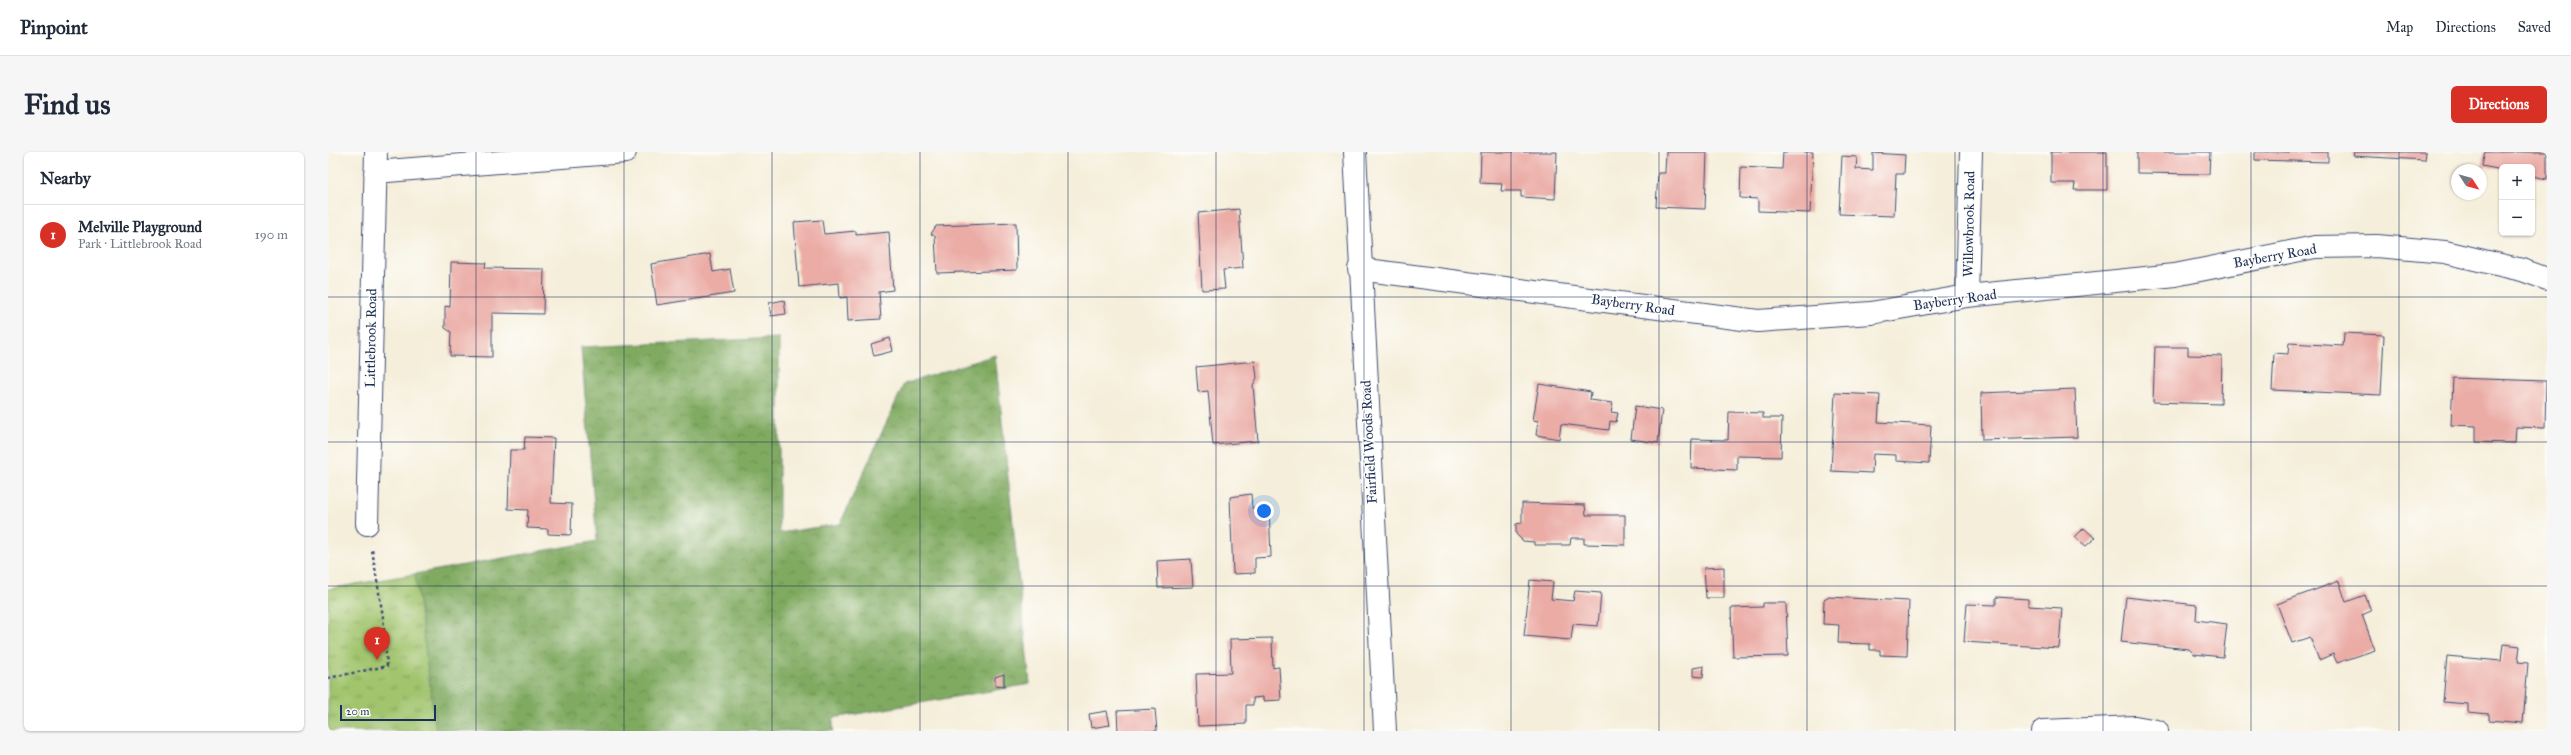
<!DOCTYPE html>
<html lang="en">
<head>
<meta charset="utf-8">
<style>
	body { margin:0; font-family:"IM FELL Great Primer",serif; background:#f6f6f7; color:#1f2937 }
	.controls { position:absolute; right:12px; top:12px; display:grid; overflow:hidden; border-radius:6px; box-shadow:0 1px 3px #0004 }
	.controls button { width:36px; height:36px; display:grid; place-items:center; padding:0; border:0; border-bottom:1px solid #e0e1e3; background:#fff; color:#1f2937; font:20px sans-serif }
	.compass { position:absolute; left:2123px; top:12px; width:36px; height:36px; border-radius:50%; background:#fff; box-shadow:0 1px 3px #0004; rotate:126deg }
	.scale { position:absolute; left:12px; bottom:10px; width:96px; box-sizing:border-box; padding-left:4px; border:2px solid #1b2f5e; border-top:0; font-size:11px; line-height:14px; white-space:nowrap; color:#1b2f5e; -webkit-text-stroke:3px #fdfcf7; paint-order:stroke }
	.you { position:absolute; left:936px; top:359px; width:14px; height:14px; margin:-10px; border:3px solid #fff; border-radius:50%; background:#1a73e8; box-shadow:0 0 0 6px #1a73e833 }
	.badge { display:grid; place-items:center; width:26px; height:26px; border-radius:50%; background:#d93025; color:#fff; font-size:13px; font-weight:700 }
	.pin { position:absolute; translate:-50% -33px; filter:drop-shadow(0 1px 2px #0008) }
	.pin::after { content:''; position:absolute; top:21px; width:14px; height:12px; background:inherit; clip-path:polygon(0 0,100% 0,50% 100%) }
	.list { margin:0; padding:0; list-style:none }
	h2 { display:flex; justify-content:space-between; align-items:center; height:52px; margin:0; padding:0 16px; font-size:17px }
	h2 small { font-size:13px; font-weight:400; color:#747a83 }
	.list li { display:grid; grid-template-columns:26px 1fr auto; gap:12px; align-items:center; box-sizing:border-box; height:60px; padding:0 16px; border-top:1px solid #e0e1e3 }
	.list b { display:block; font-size:15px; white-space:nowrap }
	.list p { margin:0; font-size:13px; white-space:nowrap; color:#747a83 }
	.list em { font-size:13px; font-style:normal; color:#747a83 }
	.map { position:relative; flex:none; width:2219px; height:579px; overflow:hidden; border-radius:6px }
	header { display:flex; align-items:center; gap:24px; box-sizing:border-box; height:56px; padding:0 20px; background:#fff; border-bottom:1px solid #e0e1e3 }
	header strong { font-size:19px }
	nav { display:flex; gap:22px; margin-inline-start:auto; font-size:14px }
	.intro { display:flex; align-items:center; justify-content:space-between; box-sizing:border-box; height:96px; padding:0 24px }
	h1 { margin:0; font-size:28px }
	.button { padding:10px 18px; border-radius:6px; background:#d93025; color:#fff; font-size:14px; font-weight:700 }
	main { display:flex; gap:24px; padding:0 24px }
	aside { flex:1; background:#fff; border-radius:6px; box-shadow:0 1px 3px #0004 }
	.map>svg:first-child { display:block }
	.forest { fill:url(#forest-crowns); stroke:#4e6c5f }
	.park { fill:url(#park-tufts); stroke:#5e7a66 }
	.building { fill:#ebaca6 }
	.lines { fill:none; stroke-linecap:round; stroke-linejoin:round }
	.minor-casing { stroke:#3c4c71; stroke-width:24 }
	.secondary-casing { stroke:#3c4c71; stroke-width:24 }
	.path { stroke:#3c4c71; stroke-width:2.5; stroke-dasharray:3 3; stroke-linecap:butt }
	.minor { stroke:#fff; stroke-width:22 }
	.secondary { stroke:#fff; stroke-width:22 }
	.grid { fill:none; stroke:#1b2f5e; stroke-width:1; stroke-opacity:0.55 }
	.labels { text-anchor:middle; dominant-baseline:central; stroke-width:3; stroke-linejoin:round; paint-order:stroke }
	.street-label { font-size:14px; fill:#1b2f5e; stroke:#fdfcf7 }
</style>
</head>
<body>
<header>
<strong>Pinpoint</strong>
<nav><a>Map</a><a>Directions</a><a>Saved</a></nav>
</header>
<div class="intro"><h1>Find us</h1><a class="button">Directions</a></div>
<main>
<aside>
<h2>Nearby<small></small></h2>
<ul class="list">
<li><span class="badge">1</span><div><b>Melville Playground</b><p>Park · Littlebrook Road</p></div><em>190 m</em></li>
</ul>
</aside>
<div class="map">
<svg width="2219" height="579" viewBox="0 0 2219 579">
	<defs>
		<pattern id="forest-crowns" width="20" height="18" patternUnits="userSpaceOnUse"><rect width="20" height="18" fill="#80aa60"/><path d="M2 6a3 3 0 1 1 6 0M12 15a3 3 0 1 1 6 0" fill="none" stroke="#688b52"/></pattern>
		<pattern id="park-tufts" width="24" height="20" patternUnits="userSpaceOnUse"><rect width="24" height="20" fill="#a1c46d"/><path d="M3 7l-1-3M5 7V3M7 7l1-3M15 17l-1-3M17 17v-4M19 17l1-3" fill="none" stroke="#82a05d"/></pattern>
	</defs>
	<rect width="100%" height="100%" fill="#fdfcf7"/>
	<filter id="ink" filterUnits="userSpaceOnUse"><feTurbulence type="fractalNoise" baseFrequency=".025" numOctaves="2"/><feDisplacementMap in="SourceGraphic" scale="8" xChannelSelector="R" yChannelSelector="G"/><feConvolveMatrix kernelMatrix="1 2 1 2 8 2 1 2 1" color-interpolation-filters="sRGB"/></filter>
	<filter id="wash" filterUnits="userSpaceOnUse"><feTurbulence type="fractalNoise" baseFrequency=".012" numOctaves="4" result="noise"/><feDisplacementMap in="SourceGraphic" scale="16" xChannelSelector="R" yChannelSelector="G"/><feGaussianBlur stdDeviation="0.9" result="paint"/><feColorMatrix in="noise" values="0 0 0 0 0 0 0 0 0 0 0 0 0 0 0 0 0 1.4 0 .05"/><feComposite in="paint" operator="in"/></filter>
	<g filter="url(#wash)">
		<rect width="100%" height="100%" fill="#f5eeda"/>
		<!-- forest -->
		<path class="forest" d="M451 186V381L512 372 576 232 667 203 702 532 505 566V579H93L87 422 269 389 253 195Z"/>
		<!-- park -->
		<path class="park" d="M87 422 108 579H0V437Z"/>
		<g id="blocks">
			<!-- building -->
			<path class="building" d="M1153 0H1229L1227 47 1193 45V39H1173L1174 32 1152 31Z
				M1338 0H1379L1377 57 1328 55 1330 21H1337Z
				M1455 0H1485L1482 61 1430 59V47L1412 46 1413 15 1454 17Z
				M1723 0H1779V38H1746L1747 31H1723Z
				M1809 0H1882L1881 22 1809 21Z
				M1927 0H2000V10L1927 8Z
				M2026 0H2098L2097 8 2025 4Z
				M2157 0H2219V27L2204 24V15H2174V18L2154 14Z
				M1545 1 1577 3 1576 22H1568L1566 64 1511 62 1514 4 1529 5 1528 17 1545 18Z
				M911 57 915 116 895 118 897 137 874 138 870 61Z
				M494 68 496 82 528 79V83L561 80 565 138 551 140 553 167 520 169 519 145 512 146 511 131 471 135 466 70Z
				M688 71 689 118 609 121 607 84 603 82 608 74Z
				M382 102 385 120 402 117 406 141 329 153 323 112Z
				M123 110 158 111 157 116 216 117 215 162 164 161V205L122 204 123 180 117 176V154L122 155Z
				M456 148 458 162 443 164 441 151Z
				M2016 181 2056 183 2053 243 1944 238 1946 201 1960 202 1961 191 2015 194Z
				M562 186 565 199 546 204 543 192Z
				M1827 195H1860V203L1894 204 1893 252 1825 250Z
				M927 209 929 226 925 233 930 289 885 293 880 239 870 240 868 215Z
				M2125 226 2218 229 2217 276 2188 275 2187 291 2148 290V274L2123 273Z
				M1211 232 1263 240 1262 248 1285 251 1283 260 1290 261 1288 270 1282 269 1281 278 1233 272 1231 287 1208 283 1210 269 1205 268Z
				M1747 237 1749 285 1654 288 1653 241Z
				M1507 241 1552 243 1550 270 1603 273 1601 311 1568 309V303L1545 302 1544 321 1503 319Z
				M1307 254 1334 258 1330 291 1303 287Z
				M1401 260 1435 261V266H1454L1453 305 1409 304V318L1363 316 1364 287 1400 288Z
				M197 285 226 286 223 351 244 352 243 383 220 382V377L199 376 200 358 180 357 182 298H196Z
				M923 342 924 356 941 355 943 405 927 406V421L905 422 902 345Z
				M1194 351 1257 353 1258 363H1297V393L1256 392V386H1243L1242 393H1206V390L1195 389 1188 382V372L1194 371Z
				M1756 376 1767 386 1758 394 1747 385Z
				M863 407 865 435 830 436 829 409Z
				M1396 415V446H1378L1376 416Z
				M1202 428 1225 430 1223 447 1245 449 1247 439 1273 441 1270 474 1245 472 1243 488 1196 484Z
				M2011 429 2018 450 2037 443 2043 459 2034 463 2047 498 2009 511 2005 502 1991 508 1982 485 1964 491 1949 452Z
				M1501 445 1581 449 1579 504 1552 503V498H1542V492L1510 491 1511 473 1495 472 1496 448Z
				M1668 445 1700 447V454L1734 456 1731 496 1636 490 1639 452 1668 453Z
				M1798 445 1869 453 1868 468 1899 472 1895 505 1866 502 1861 497 1793 490Z
				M1435 451H1458L1460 504 1405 505 1403 456 1435 455Z
				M944 486 945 516 951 515 953 548 935 549V545L925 546V553H918V572L870 574 868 522 903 521 902 487Z
				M2175 492 2192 494 2190 510 2200 511 2195 571 2161 568V562L2140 560V552L2115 550 2119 504 2173 509Z
				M1376 514 1375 525 1365 524V516Z
				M676 522V535L667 534V525Z
				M827 557 829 579H790L789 559Z
				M779 559 782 573 763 576 761 562Z"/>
		</g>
	</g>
	<g filter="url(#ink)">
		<use href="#blocks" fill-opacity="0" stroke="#3c4c71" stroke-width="1"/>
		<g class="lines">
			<defs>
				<path id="minor" d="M47 20 297 0
					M1031 117 1430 169 1543 161 1639 144 1847 123 1987 95 2049 94 2117 100 2194 118 2219 127
					M1639 144 1643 0
					M39 372 48 0
					M1715 579 1807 575 1829 579"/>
				<path id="secondary" d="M1027 0 1057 579"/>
			</defs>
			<!-- minor casing -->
			<use href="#minor" class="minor-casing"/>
			<!-- secondary casing -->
			<use href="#secondary" class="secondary-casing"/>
			<!-- path -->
			<path class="path" d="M0 526 59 514 55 465 44 398"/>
			<!-- minor -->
			<use href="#minor" class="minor"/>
			<!-- secondary -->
			<use href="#secondary" class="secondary"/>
		</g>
	</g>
	<!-- grid -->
	<path class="grid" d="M148 0V579M296 0V579M444 0V579M592 0V579M740 0V579M888 0V579M1036 0V579M1183 0V579M1331 0V579M1479 0V579M1627 0V579M1775 0V579M1923 0V579M2071 0V579M0 145H2219M0 290H2219M0 434H2219"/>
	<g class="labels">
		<!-- street labels -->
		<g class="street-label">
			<text transform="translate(1641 72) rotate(-89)">Willowbrook Road</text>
			<text transform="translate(1947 104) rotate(-10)">Bayberry Road</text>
			<text transform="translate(1627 148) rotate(-8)">Bayberry Road</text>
			<text transform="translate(1305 153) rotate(8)">Bayberry Road</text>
			<text transform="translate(43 186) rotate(-89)">Littlebrook Road</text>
			<text transform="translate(1041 290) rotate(-93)">Fairfield Woods Road</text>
		</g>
	</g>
</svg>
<div class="controls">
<button>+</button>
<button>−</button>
</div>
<svg class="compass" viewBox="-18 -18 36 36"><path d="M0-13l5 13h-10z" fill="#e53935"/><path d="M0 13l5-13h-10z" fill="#747a83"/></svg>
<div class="scale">20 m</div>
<div class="you"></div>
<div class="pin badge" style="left:49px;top:508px">1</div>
</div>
</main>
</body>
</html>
